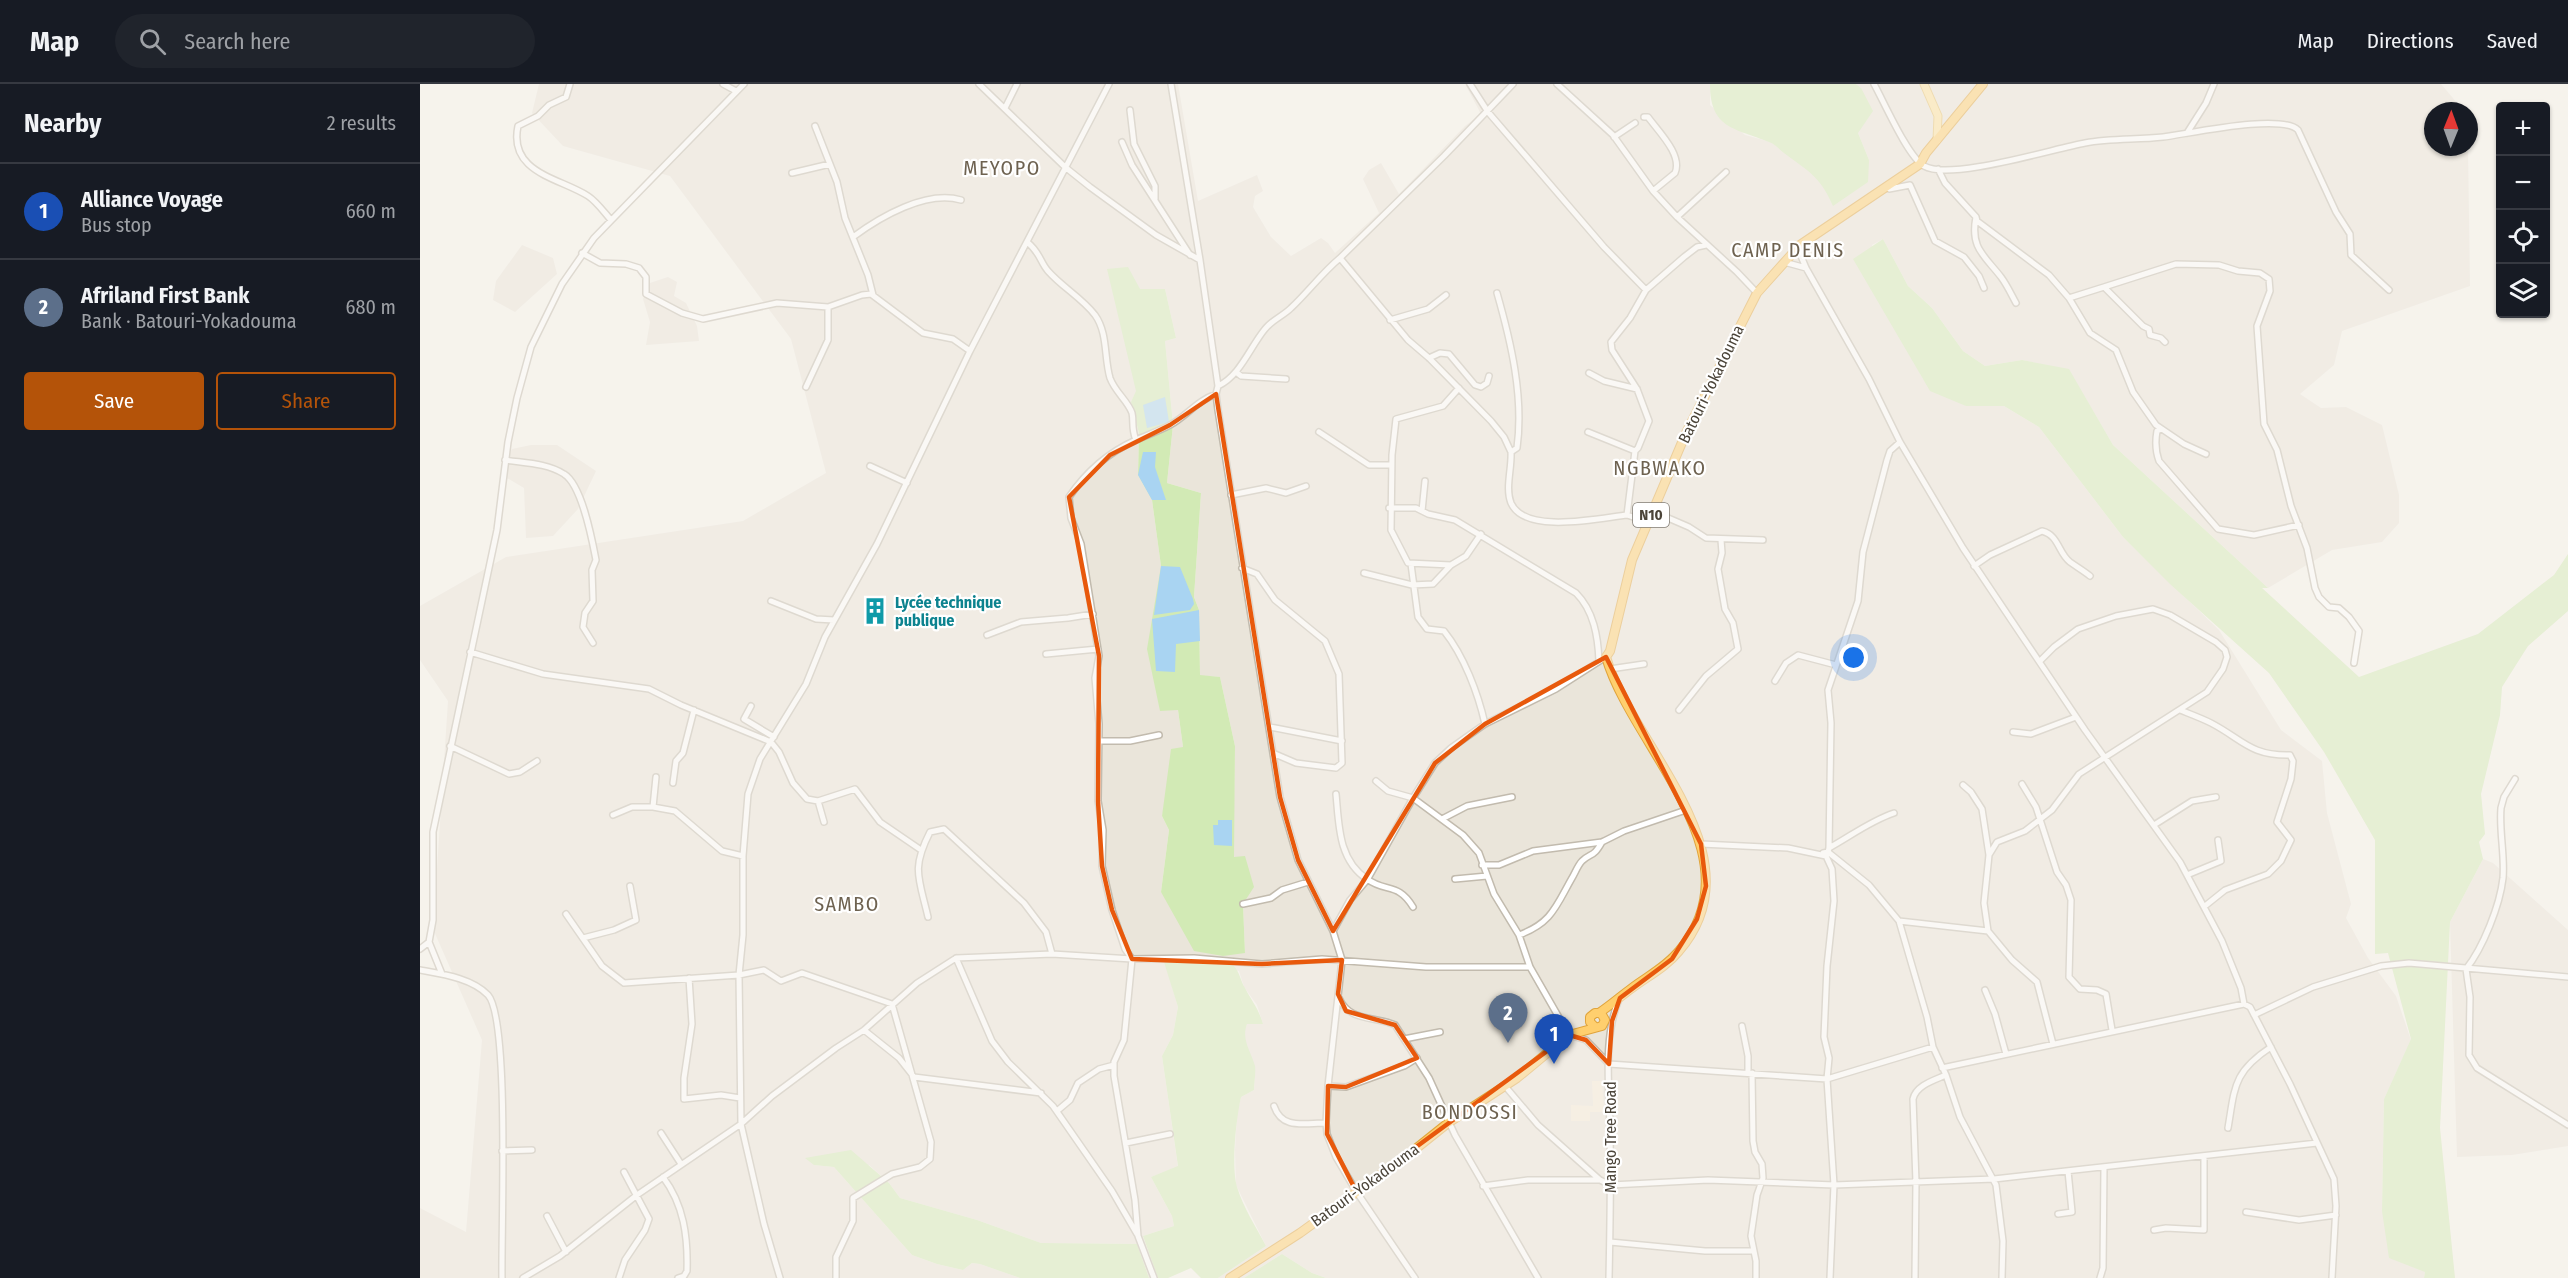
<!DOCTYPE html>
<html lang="en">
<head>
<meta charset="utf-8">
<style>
	body { margin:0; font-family:"Fira Sans Condensed",sans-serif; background:#20242c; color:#f1f3f6 }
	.controls { position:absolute; right:18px; top:18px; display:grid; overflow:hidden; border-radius:6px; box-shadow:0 2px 4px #0004 }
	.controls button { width:54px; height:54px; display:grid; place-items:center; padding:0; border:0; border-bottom:2px solid #363941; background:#171b24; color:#f1f3f6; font:30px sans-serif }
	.compass { position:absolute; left:2004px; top:18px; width:54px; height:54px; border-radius:50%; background:#171b24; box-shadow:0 2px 4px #0004; rotate:1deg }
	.you { position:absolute; left:1434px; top:574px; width:21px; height:21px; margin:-15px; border:4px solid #fff; border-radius:50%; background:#1a73e8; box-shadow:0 0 0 9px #1a73e833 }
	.badge { display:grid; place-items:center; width:39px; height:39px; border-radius:50%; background:#b45309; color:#fff; font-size:20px; font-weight:700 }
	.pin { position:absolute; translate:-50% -50px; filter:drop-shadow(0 2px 3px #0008) }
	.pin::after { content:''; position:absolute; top:32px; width:21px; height:18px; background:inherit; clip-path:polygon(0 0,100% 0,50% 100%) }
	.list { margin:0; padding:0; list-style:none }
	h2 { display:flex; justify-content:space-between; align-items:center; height:78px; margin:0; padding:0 24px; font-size:26px }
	h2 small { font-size:20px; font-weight:400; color:#9ea1a6 }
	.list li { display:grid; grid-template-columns:39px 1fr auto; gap:18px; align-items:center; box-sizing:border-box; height:96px; padding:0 24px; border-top:2px solid #363941 }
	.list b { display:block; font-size:22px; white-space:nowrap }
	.list p { margin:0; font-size:20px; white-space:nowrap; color:#9ea1a6 }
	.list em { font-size:20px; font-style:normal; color:#9ea1a6 }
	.actions { display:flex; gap:12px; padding:18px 24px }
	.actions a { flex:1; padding:14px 0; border:2px solid #b45309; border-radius:6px; text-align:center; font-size:21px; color:#b45309 }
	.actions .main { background:#b45309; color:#fff }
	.icon { flex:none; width:33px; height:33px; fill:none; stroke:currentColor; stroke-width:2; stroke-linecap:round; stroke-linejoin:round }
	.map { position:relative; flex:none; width:2148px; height:1194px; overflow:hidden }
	header { display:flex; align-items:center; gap:36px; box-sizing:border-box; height:84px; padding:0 30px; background:#171b24; border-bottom:2px solid #363941 }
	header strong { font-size:28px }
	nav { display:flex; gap:33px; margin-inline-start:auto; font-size:21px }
	.search { width:420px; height:54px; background:#20242c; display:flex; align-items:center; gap:15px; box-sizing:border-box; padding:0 21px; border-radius:33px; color:#9ea1a6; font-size:22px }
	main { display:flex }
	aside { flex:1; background:#171b24 }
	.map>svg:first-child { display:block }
	.residential { fill:#eae5da; fill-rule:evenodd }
	.commercial { fill:#f7ead8 }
	.green { fill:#d2eab5 }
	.water { fill:#a9d4f2 }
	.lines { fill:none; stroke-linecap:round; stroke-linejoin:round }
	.minor-casing { stroke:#c2bbae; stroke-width:8 }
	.major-casing { stroke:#e6c16a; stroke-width:9 }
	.highway-casing { stroke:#e0a43c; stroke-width:10 }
	.minor { stroke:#fff; stroke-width:5 }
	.major { stroke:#ffe39c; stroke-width:7 }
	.highway { stroke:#ffcf6e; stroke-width:8 }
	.marked { fill:none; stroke:#e8590c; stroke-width:4.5; stroke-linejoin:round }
	.labels { text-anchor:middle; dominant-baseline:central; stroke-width:4.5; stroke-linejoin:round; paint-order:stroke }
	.shield { fill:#fff; stroke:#817c74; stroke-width:1.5 }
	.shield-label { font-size:15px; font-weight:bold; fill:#4b4439 }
	.street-label { font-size:16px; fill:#4b4439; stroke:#fff }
	.culture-label { font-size:16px; font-weight:bold; fill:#0d838f; stroke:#fff; text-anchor:start }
	.quarter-label { font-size:20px; letter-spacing:1.5px; fill:#6e6250; stroke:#fff }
</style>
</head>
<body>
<header>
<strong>Map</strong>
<div class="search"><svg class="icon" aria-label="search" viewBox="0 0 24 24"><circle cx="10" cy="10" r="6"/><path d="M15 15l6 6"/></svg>Search here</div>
<nav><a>Map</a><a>Directions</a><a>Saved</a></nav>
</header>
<main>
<aside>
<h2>Nearby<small>2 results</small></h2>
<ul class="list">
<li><span class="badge" style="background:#1a4fb4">1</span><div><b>Alliance Voyage</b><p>Bus stop</p></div><em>660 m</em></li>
<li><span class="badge" style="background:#5c6f8a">2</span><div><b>Afriland First Bank</b><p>Bank · Batouri-Yokadouma</p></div><em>680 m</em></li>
</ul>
<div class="actions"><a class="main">Save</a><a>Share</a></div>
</aside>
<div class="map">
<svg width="2148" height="1194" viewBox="0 0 2148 1194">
	<rect width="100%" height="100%" fill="#f6f3ec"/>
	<!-- residential -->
	<path class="residential" d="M119 0H758L778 117 837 91 843 107 835 112 833 123 851 153 871 172 901 154 908 159 915 169 959 129 943 95 949 86 961 79 979 110 1045 42 1061 30 1045 0H1290V21L1325 51 1351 58 1397 92 1407 107 1449 76 1438 49 1441 4 1436 0H2021L2044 27H2013V63H2048L2050 202 1922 247 1914 281 1880 310 1901 324 1926 323 1962 341 1979 411V439L1962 458 1912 466 1848 504 1693 361 1649 286 1602 276 1565 282 1543 267 1512 224 1488 202 1463 155 1452 161 1485 261 1503 295 1546 322H1584L1619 343 1703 453 1799 546 1861 646 1902 677 1907 729 1931 820 1926 834 1948 874 1976 912 1991 956 1964 1015 1962 1127 2005 1188 2004 1194H906L892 1189 862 1170 824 1194H798L846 1162 816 1101 815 1066 817 1029 821 1013 834 1006 835 983 826 963 824 947 827 940H843L837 921 824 903 819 887 745 878 758 923 753 951 742 972 758 1083 731 1093 752 1132 754 1142 723 1152 738 1194H729L717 1160 621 1159 557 1136 480 1114 469 1099 449 1081H394L414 1083 492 1171 517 1180 543 1186 552 1179 560 1180 600 1194H0V1124L46 1148 62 956 13 845 28 617 0 576V522L86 473 323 437 406 389 371 255 250 92 143 62 112 29ZM745 205 756 254 745 257 753 341 747 399 781 409 774 513 779 526 780 592 800 593 815 662 813 773 823 820 825 869 741 808 749 746 742 732 763 663 758 626H740L734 531 741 482 732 416 718 391 719 349 711 318 716 308Z
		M102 161 133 174 137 190 95 228 73 216 76 197Z
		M248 193 257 198 254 212 266 219 277 242 279 257 226 261 230 238 223 215 230 199Z
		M111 361H137L176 387 158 425 133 452 106 454 104 404 87 394V374L92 365Z
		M2063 775 2073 779 2148 846V1062L2092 1071 2037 1073 2030 838Z"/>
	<!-- commercial -->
	<path class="commercial" d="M1172 997H1182L1184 1028H1170V1037H1151V1021L1173 1022Z"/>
	<!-- green -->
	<path class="green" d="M1290 0H1436L1441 4 1453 27 1438 49 1449 76 1448 98 1413 122C1400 92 1388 87 1364 69 1359 65 1355 60 1349 58 1315 44 1290 45 1290 0Z
		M1463 155 1488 202 1512 224 1543 267 1565 282 1602 276 1649 285 1693 361 1848 504H1842L1939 593 2058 550 2134 491 2148 470V527L2108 562 2082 603 2080 631 2061 710 2065 750 2059 758 2063 775 2030 838 2020 1044 2035 1194H2004L2005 1188 1969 1174 1962 1127 1964 1015 1991 955 1968 869 1955 870V756L1904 668 1849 589 1750 500 1703 453 1619 343 1584 322H1546L1510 307 1433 175Z
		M708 183 720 205H745L756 254 745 257 753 341 747 399 781 409 774 513 779 526 780 591 800 593 815 662 814 773 825 772 834 803 823 820 825 869 803 872 774 867 741 808 749 746 742 732 751 665 763 663 758 626 740 627 727 565 741 482 732 416 718 391 719 349 711 318 716 307 687 185Z
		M744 878 813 881C820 888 820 896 825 904 832 918 838 923 843 940H827C821 956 831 967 835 982 836 989 834 999 834 1006L821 1013C816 1035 811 1082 817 1103 823 1123 836 1143 846 1162L798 1194H781L771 1184 748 1194H738L723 1152 754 1142 752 1132 731 1093 758 1082 742 972 753 951 758 923Z
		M431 1066 469 1099 480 1114 557 1136 621 1159 717 1160 729 1194H600L560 1180 552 1179 543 1186 517 1180 492 1171 414 1083 394 1081 385 1074Z
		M862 1170 892 1189 906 1194H824Z"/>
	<!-- water -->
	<path class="water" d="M745 313 749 338 727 344 723 321Z
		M723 368H736L735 383 746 416H732L718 391Z
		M741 482 760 483 773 515 774 520 770 526 734 531Z
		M779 526 780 557 756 560 755 588 736 587 732 535Z
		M798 736H812V762L794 761 793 741H798Z"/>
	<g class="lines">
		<defs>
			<path id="minor" d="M150 0 146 13 129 21 118 32 98 42C88 89 140 94 168 112 176 117 184 128 191 136
				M303 0 316 7
				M559 0 645 83 670 103 736 151 780 176 798 302 796 310 798 326 860 713 878 776 913 847 922 876 908 1002 906 1039 907 1050 916 1073 936 1107 995 1194
				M751 0 780 176
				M1050 0 1068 28 1184 163 1226 206
				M1137 0 1193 51 1233 107 1257 133 1317 188 1337 209
				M1454 0C1464 18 1488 73 1504 82 1530 97 1632 65 1665 59 1691 54 1717 56 1743 53 1768 50 1861 29 1878 46L1916 128 1930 150 1931 171 1969 206
				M585 24 597 0
				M710 26 714 60 735 102V115
				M1224 33H1228C1238 47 1263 71 1255 89L1233 107
				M395 42 417 98 425 134 448 191 453 211
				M1767 49 1786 19 1794 0
				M1194 53 1215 39
				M702 58 712 81 770 171
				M1518 85 1525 99 1556 133C1550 164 1564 171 1581 193 1587 201 1591 210 1596 219
				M372 89 410 80
				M1466 103 1469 105 1490 101 1515 157 1544 173 1559 192 1564 204
				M1257 133 1306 88
				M1556 133 1557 137 1629 191 1649 214 1670 249 1696 266 1713 308 1736 341 1764 360 1786 370
				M433 153C460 133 506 106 541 116
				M607 158C620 168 620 178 628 187 642 203 662 214 675 231 688 249 684 274 690 294 695 308 708 317 712 329 714 337 711 344 716 356
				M1380 162 1381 172 1386 184 1449 295 1480 358 1543 464 1665 646 1760 778 1802 857 1821 904 1824 920 1830 923 1870 1000 1914 1095 1916 1122 1912 1194
				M162 169 180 179 206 180 219 184 226 193V210L262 229 283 235 357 219 408 223 442 211 451 210 503 249 533 255 550 267
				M1364 178 1386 184
				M1684 203 1756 180 1799 181 1818 187 1840 189 1849 195 1850 207 1837 242 1844 340 1857 366 1871 422 1887 464 1895 504 1899 513 1909 523 1919 524 1929 533 1939 547 1934 579
				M1077 209C1091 258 1104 313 1097 364L1091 368 1084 353 1071 337 1009 274 988 256 920 174 1024 72 1093 0
				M1649 214 1684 203 1723 242 1729 245 1730 251 1741 254 1745 258
				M970 236 1008 225 1026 211
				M1009 274 1020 269 1029 270 1055 301 1061 303 1067 299 1069 292
				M816 288 821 292 866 295
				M1169 289 1184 297 1217 305
				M798 302C820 292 830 263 845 245 852 236 863 232 871 224 888 208 902 189 920 174
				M386 303 408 256V223
				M1741 345 1737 347C1735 358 1735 366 1739 377L1798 445 1834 451 1879 441
				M899 348 949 381H971
				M1168 348 1215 367 1218 364 1229 337 1217 305 1192 266 1191 258 1210 234 1226 206 1264 173 1277 163 1286 161
				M1215 367 1207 431 1228 438
				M1091 368C1092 384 1085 404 1091 419 1105 451 1180 434 1207 431
				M85 376C104 379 127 379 144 390 162 401 172 455 176 476L172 486 173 517 165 529 163 543 173 559
				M450 382 487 399
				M811 411 846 404 866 409 886 402
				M969 424H996L1008 430 1035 436 1156 509C1174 527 1178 553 1179 577
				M1002 427 1005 397
				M1232 427 1269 443 1286 454 1343 456
				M991 480 998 533 1007 545 1024 547C1044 572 1058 609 1065 640
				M1031 481 988 479 971 446 972 371 976 335 1023 322 1039 304
				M1554 482 1570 471 1622 447C1639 451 1638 469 1650 478 1657 483 1664 487 1670 492
				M822 484 837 490 855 516 905 557 919 590 922 679 916 684 876 679 855 670
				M944 489 992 501 1013 500 1031 481 1046 472 1061 450
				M351 517 396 535 414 536
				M567 551 601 538 648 534 673 530
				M50 568 123 590 229 605 261 621 351 658 359 668 373 699 387 715 398 717
				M626 570 678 565
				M1186 573 1136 605 1065 640 1031 664 1015 679 993 714 1043 751 1059 769 1074 810 1099 851 1110 883 1149 951 1166 956 1189 980 1407 995 1513 963 1526 991 1540 1033 1576 1101 1583 1157 1582 1194
				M1190 585 1224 580
				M1355 597 1366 579 1378 571 1416 581
				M331 622 324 635 354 653
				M1259 626 1286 592 1318 565 1313 539 1305 525 1298 485 1302 469 1301 456
				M1760 626C1770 630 1781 634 1791 639 1822 655 1830 672 1870 671L1873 677 1871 695 1857 738 1871 756 1861 777 1848 790 1805 806 1785 822
				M850 643 922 657
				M1593 648 1611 650 1656 633
				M679 657H710L739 651
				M30 662 89 690 100 688 117 677
				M2095 695 2084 713 2081 724C2079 747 2085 771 2083 794 2080 821 2063 864 2046 885L2050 913 2049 971 2057 984 2148 1041
				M253 699 256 677 263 669 274 626
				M1602 700 1616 723 1637 788 1646 801 1651 816 1649 893 1660 905 1677 906 1686 910 1692 946
				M1543 701 1551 708 1562 725 1569 771 1564 819 1568 847 1592 876 1617 898 1633 960
				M916 710C919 740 918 776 947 795 966 809 978 798 993 823
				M233 723 236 693
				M193 731 212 723H233L255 727 302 767 323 772
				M1022 735 1047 722 1092 713
				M404 738 398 717 435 705 460 738 501 766
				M1734 741 1772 717 1796 713
				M1281 760 1368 764 1406 772 1403 769 1408 768 1409 764 1411 639 1408 606 1438 517 1443 468 1467 376 1470 367 1480 358
				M1409 764C1431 752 1450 737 1474 729
				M1408 768 1449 801 1479 837 1507 933 1513 963
				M1569 771 1577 758 1605 747 1632 726 1659 690 1787 608 1803 585 1807 573 1805 566 1796 558 1750 531 1733 525 1696 532 1658 545 1634 563 1620 577
				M1406 772 1412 785 1414 817 1407 882 1404 953 1409 974 1407 995 1414 1101 1410 1194
				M1062 781H1079L1113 767 1182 758 1204 747 1266 726
				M1767 791 1801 777 1798 756
				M1035 795 1067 792
				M823 820 851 814 862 806 888 798
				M146 830 182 882 204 899 319 891 344 886 361 897 382 889 472 920 511 1058 510 1075 500 1083 472 1090 433 1114V1137L416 1173V1194
				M508 833C499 794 491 785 510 748L524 745 604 819 626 848 632 870
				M1479 837 1568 847
				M913 847 930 816 947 796 993 714 968 707 956 697
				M1099 851C1132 839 1136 822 1152 794 1155 789 1158 781 1162 777 1172 768 1173 774 1182 758
				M163 854 194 846 216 836 210 802
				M9 858 22 890
				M0 865 9 858 13 836V748L77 446 88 358 97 314 111 263 142 200 174 154 324 0
				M536 874 572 957 588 978 633 1022 692 1107 717 1150
				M712 875 705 865 692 826 682 782 683 746 678 717 679 640 675 594 679 572 661 460 651 434 649 413C666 388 689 368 716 356 727 351 739 347 750 341 767 332 776 317 796 310
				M0 886C22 890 52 894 68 911 90 935 81 1150 82 1194
				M269 894 272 940 264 994V1015L301 1011 320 1014
				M1565 906 1575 930 1586 970
				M919 914C929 938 955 932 975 941L1009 994 1035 1051 1118 1194
				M1834 931 1893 903 1961 882 1989 879 2148 893
				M1322 942 1328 972V989
				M444 946 479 974 494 993 621 1009
				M984 955 1020 948
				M1522 984 1824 920
				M1332 989 1333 1057 1335 1068 1342 1080 1343 1094 1337 1111 1331 1152 1336 1177V1194
				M908 1002 926 1003 984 982 997 974
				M1085 1002 1118 1041 1180 1096 1191 1101 1288 1096 1414 1101 1574 1095 1897 1059
				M854 1022C862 1046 884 1039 906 1039
				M637 1027 650 1016 658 999 679 985 694 981
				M1808 1044C1815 1003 1813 988 1851 963
				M241 1049 261 1080
				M706 1059 750 1050
				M82 1067 112 1066
				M243 1093C264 1121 268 1153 267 1187L264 1192 258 1194
				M1063 1102 1108 1096H1180
				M1826 1128 1879 1136 1916 1131
				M1638 1130 1652 1128 1648 1087
				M127 1132 146 1168
				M1734 1146 1746 1144 1784 1146V1072
				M1190 1158 1285 1167H1334
				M103 1194 140 1172 217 1111 321 1040 352 1012 416 964 444 946 497 899 536 874 632 870 712 875
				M199 1194 205 1176 225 1146 229 1135 204 1088
				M360 1194 344 1140 321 1040 319 891 323 851V772L328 710 340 675 386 600 405 553 457 460 550 267 689 0
				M734 1194 718 1152 715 1116 694 992V978L704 956 712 875 774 874 842 880 902 875 1006 883H1110
				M1189 1194C1190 1147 1191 1099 1190 1052 1190 1008 1182 956 1199 915
				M1495 1194 1496 1098 1493 1015C1496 1001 1515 996 1526 991
				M1680 1194 1683 1184 1684 1083"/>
			<path id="major" d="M1504 0 1518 32 1517 56"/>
			<path id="highway" d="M1179 929C1191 921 1201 912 1212 904 1228 892 1246 883 1259 867 1341 772 1212 663 1186 573L1190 567 1212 476 1266 349 1337 209 1380 161 1500 80 1506 69 1563 0
				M810 1194 880 1149 988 1071 1028 1039 1097 994 1149 951 1182 942 1185 936 1181 929H1175L1170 933V938L1175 943"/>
		</defs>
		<!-- minor casing -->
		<use href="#minor" class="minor-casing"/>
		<!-- major casing -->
		<use href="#major" class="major-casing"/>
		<!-- highway casing -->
		<use href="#highway" class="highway-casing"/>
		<!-- minor -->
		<use href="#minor" class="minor"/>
		<!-- major -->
		<use href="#major" class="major"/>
		<!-- highway -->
		<use href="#highway" class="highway"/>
	</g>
	<!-- marked area -->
	<path d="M0 0H2148V1194H0ZM796 310 860 713 878 776 913 847 1015 679 1065 640 1186 573 1281 760 1286 802 1277 835 1252 875 1200 914 1192 937 1189 980 1166 956 1149 951 936 1107 907 1050 908 1002 926 1003 997 974 975 941 926 927 918 910 922 876 842 880 712 875 692 826 682 782 678 717 679 572 649 413 690 371 750 341Z" fill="#f6f3ec" fill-opacity=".55" fill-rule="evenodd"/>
	<path class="marked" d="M796 310 860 713 878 776 913 847 1015 679 1065 640 1186 573 1281 760 1286 802 1277 835 1252 875 1200 914 1192 937 1189 980 1166 956 1149 951 936 1107 907 1050 908 1002 926 1003 997 974 975 941 926 927 918 910 922 876 842 880 712 875 692 826 682 782 678 717 679 572 649 413 690 371 750 341Z"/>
	<!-- icons -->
	<defs>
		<symbol id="building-bare" viewBox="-9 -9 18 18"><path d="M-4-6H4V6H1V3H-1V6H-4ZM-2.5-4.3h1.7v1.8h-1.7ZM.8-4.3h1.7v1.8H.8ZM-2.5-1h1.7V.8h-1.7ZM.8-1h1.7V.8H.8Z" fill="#0f9aa8" stroke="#fff" stroke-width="2.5" paint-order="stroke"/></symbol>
	</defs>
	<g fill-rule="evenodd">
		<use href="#building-bare" x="436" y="508" width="38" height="38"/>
	</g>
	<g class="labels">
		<!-- shield labels -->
		<rect class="shield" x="1213" y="419" width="36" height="24" rx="4.5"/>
		<g class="shield-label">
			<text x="1231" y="431">N10</text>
		</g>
		<!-- street labels -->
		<g class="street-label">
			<text transform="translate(1291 300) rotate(-64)">Batouri-Yokadouma</text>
			<text transform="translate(1190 1053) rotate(-90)">Mango Tree Road</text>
			<text transform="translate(945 1101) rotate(-36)">Batouri-Yokadouma</text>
		</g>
		<!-- culture labels -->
		<g class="culture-label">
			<text x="475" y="518">Lycée technique<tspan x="475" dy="18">publique</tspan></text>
		</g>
		<!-- quarter labels -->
		<g class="quarter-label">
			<text x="582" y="84">MEYOPO</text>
			<text x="1368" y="166">CAMP DENIS</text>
			<text x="1240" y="384">NGBWAKO</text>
			<text x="427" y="820">SAMBO</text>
			<text x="1050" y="1028">BONDOSSI</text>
		</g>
	</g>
</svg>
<div class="controls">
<button>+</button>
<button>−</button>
<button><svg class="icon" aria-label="locate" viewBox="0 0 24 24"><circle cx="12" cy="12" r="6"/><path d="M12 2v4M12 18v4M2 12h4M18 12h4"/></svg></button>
<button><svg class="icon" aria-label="layers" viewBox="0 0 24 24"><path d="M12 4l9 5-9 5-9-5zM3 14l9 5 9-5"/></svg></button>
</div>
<svg class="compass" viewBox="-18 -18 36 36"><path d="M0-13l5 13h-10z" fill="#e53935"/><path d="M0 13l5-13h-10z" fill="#9ea1a6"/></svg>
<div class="you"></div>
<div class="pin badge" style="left:1134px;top:980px;background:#1a4fb4">1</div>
<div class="pin badge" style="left:1088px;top:959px;background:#5c6f8a">2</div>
</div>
</main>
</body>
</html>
